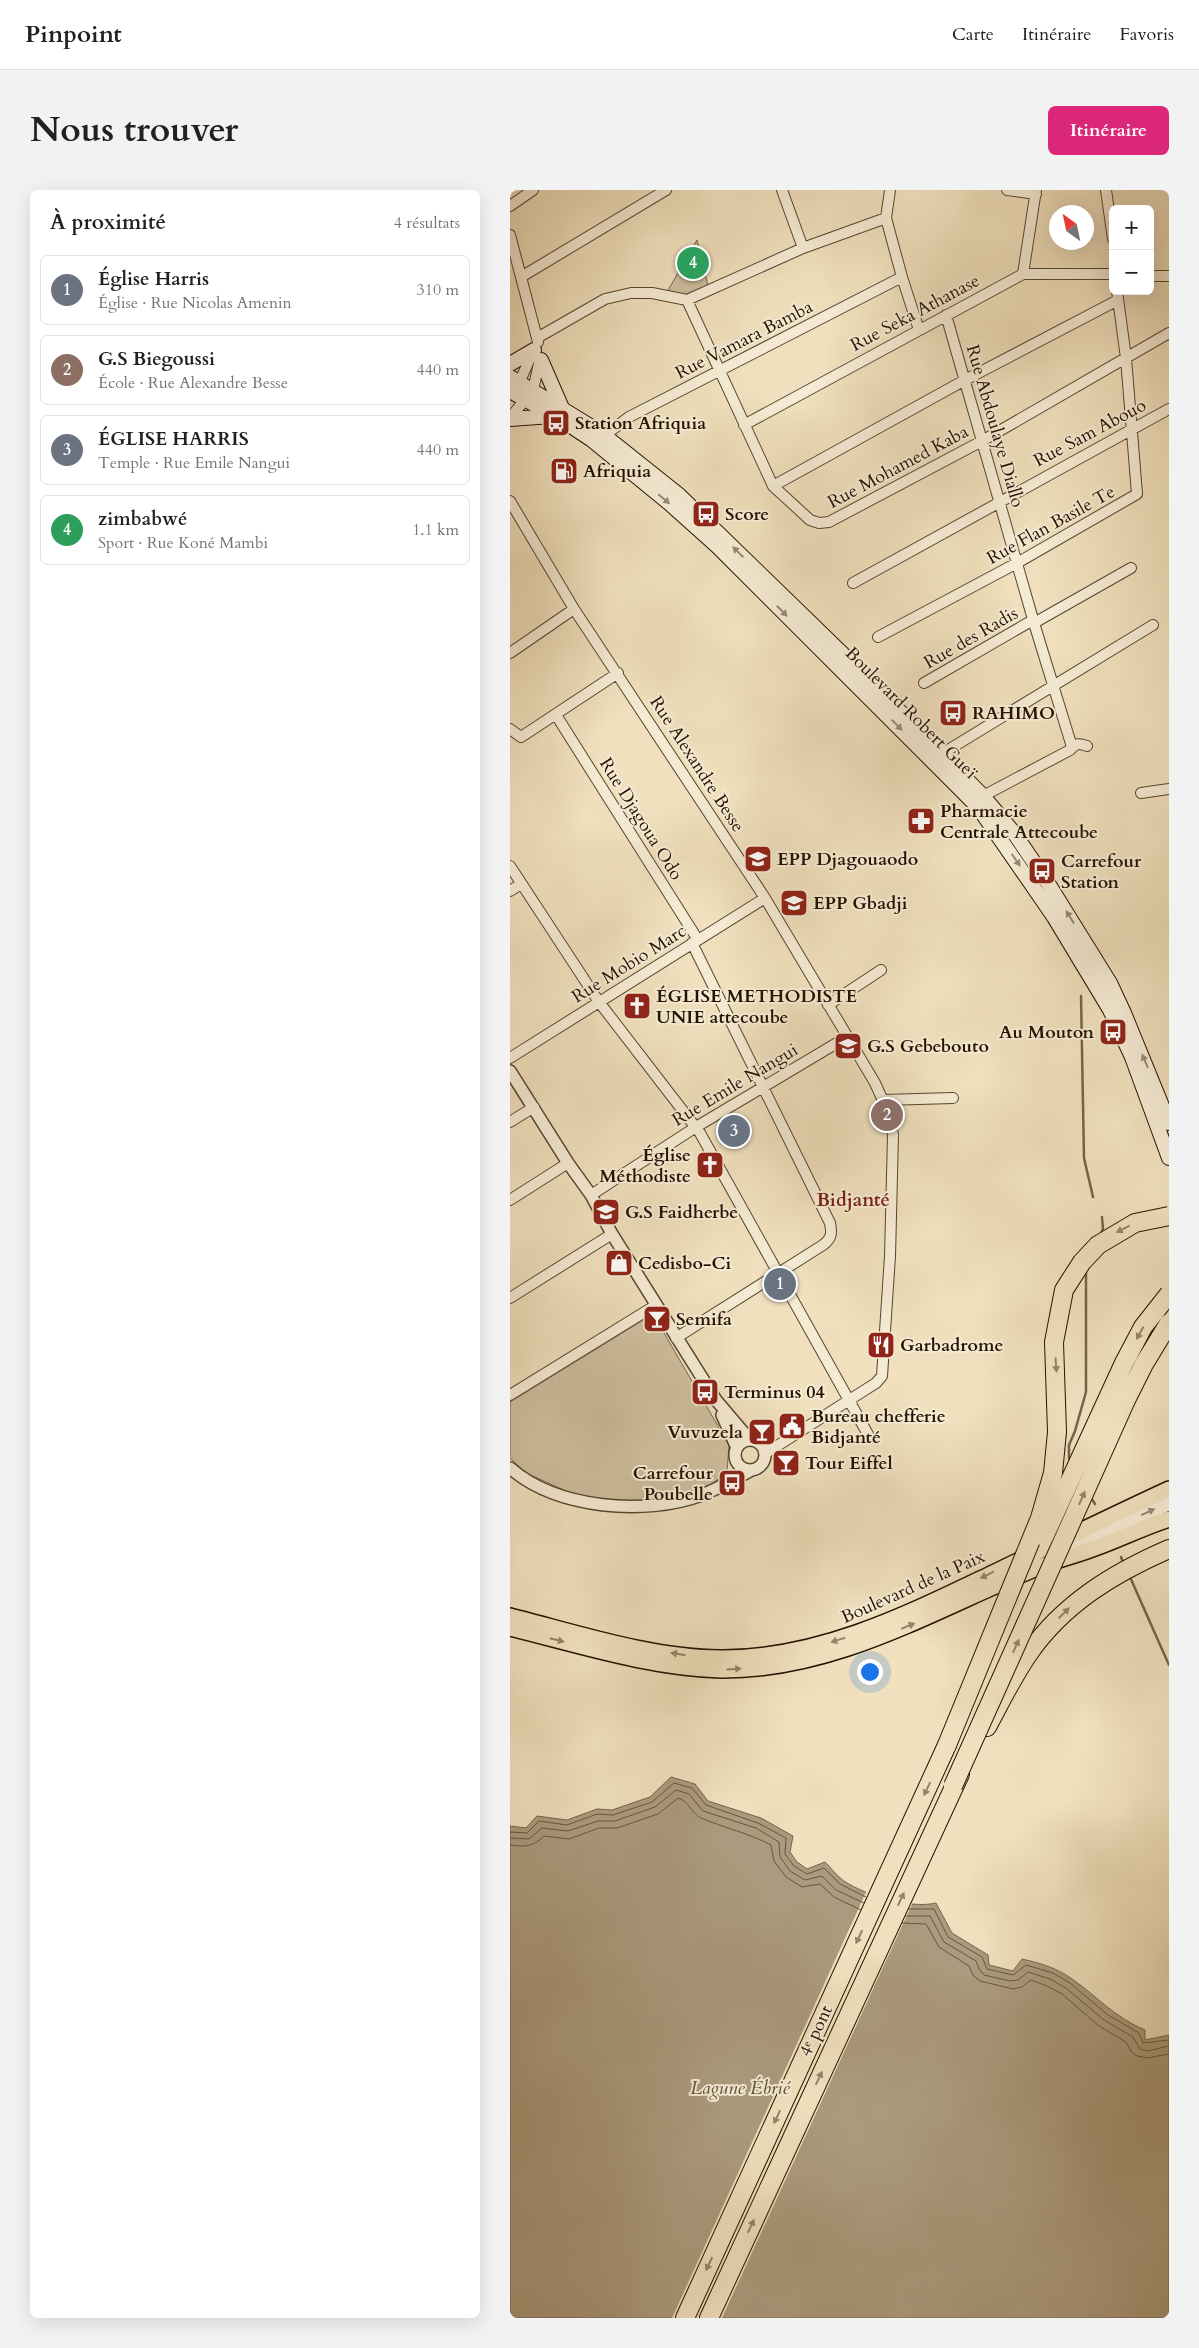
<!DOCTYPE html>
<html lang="fr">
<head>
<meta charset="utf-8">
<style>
	body { margin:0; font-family:Cardo,serif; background:#f2f2f2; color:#202124 }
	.controls { position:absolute; right:15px; top:15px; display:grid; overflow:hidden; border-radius:8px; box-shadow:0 5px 20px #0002 }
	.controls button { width:45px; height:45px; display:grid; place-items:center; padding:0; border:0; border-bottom:1px solid #e0e0e0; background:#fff; color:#202124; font:25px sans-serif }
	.compass { position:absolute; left:539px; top:15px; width:45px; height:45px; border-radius:50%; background:#fff; box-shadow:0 5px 20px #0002; rotate:327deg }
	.you { position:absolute; left:359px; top:1481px; width:18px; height:18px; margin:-12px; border:4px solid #fff; border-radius:50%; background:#1a73e8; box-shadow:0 0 0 8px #1a73e833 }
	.badge { display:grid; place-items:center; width:32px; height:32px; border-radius:50%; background:#db2777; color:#fff; font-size:16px; font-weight:700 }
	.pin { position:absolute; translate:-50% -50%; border:2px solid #fff; box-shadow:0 1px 5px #0006 }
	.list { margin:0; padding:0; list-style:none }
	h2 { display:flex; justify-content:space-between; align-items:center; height:65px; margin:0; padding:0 20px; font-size:21px }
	h2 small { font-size:16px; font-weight:400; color:#757577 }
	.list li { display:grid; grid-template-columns:32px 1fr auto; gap:15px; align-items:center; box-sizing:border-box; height:70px; margin:0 10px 10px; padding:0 10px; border:1px solid #e0e0e0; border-radius:8px }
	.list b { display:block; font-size:19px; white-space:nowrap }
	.list p { margin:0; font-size:16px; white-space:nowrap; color:#757577 }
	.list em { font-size:16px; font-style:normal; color:#757577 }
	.map { position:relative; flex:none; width:659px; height:2128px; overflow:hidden; border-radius:8px }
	header { display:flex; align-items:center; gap:30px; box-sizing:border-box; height:70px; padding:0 25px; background:#fff; border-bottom:1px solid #e0e0e0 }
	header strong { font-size:24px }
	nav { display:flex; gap:28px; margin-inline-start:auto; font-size:18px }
	.intro { display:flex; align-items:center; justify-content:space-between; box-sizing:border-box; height:120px; padding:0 30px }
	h1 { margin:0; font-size:35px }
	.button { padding:12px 22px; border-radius:8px; background:#db2777; color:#fff; font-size:18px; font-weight:700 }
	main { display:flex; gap:30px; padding:0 30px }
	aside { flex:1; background:#fff; border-radius:8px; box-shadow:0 5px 20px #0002 }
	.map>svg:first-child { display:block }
	.green { fill:#cdbd9d; stroke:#78674e }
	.water { fill:#ab9a7d; stroke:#75634b }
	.pier { fill:#f0e0bd }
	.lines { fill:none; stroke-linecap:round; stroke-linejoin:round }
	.shore { stroke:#68563e; stroke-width:1 }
	.stream { stroke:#75634b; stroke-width:2.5 }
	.minor-casing { stroke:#57452f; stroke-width:12 }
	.tertiary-casing { stroke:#57452f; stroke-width:14 }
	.secondary-casing { stroke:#241100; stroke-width:16 }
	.primary-casing { stroke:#241100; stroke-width:18 }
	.motorway-casing { stroke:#241100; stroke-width:20 }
	.minor { stroke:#f5ebd4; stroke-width:10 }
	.tertiary { stroke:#f5ebd4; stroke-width:11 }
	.secondary { stroke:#f5ebd4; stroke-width:14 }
	.primary { stroke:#f0e0bd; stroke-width:15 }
	.motorway { stroke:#f0e0bd; stroke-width:18 }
	.motorway-bridge-casing { stroke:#241100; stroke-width:20; stroke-linecap:butt }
	.motorway-bridge { stroke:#f0e0bd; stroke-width:18 }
	.oneway { fill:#978975 }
	.oneway2 { fill:#948368 }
	.labels { text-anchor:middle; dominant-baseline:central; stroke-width:4; stroke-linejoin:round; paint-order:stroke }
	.street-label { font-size:18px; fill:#241100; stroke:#f5ebd4 }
	.poi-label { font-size:18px; font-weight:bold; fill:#241100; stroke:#f5ebd4; text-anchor:start }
	.neighbourhood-label { font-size:19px; font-weight:bold; fill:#7a1f14; stroke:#f5ebd4 }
	.water-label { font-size:19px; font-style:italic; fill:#614f38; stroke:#f5ebd4 }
</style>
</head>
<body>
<header>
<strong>Pinpoint</strong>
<nav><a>Carte</a><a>Itinéraire</a><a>Favoris</a></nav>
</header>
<div class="intro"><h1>Nous trouver</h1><a class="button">Itinéraire</a></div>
<main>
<aside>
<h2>À proximité<small>4 résultats</small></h2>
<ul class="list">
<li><span class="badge" style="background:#6b7280">1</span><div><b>Église Harris</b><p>Église · Rue Nicolas Amenin</p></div><em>310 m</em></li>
<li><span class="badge" style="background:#8d6e63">2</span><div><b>G.S Biegoussi</b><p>École · Rue Alexandre Besse</p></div><em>440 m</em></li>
<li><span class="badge" style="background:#6b7280">3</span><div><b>ÉGLISE HARRIS</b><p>Temple · Rue Emile Nangui</p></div><em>440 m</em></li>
<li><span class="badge" style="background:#2e9e5b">4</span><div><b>zimbabwé</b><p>Sport · Rue Koné Mambi</p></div><em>1.1 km</em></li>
</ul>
</aside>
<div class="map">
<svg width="659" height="2128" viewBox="0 0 659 2128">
	<rect width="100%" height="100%" fill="#f0e0bd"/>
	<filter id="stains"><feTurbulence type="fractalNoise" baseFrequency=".004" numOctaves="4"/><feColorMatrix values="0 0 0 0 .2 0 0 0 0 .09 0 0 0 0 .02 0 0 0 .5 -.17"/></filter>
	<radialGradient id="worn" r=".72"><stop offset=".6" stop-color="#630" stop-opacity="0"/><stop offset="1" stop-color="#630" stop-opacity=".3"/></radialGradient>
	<!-- green -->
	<path class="green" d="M187 50 199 100H186L175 105 157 102Z
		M143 1124 219 1255 217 1282 197 1298 126 1312 74 1309 16 1283 0 1268V1212Z"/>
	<!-- water -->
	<path class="water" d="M161 1587 185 1594 198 1611 251 1628 283 1646 280 1662 287 1672 297 1679 315 1672C321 1678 327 1686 334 1691 357 1706 400 1719 426 1713L442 1743 478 1765 479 1775 503 1781 512 1769C530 1773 547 1778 562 1789 588 1807 604 1827 635 1840V1850L659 1845V2128H0V1636L16 1638 27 1626 57 1630 87 1619 102 1620 140 1607Z"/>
	<!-- pier -->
	<path class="pier" d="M357 1700 371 1704H385L397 1712H403L212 2128H162Z"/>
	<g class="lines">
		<!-- shore -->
		<path class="shore" d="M0 1642 17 1643 29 1631 57 1635 87 1624 103 1625 142 1612 164 1593 182 1598 196 1615 248 1633 276 1648 275 1664 284 1676 297 1684 314 1678 330 1694 356 1707
			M0 1648 19 1649 32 1638 58 1641 88 1631H105L145 1617 166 1600 179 1604 193 1621 246 1638 269 1652 270 1667 280 1681 295 1690 312 1686 326 1700 354 1713
			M0 1655C15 1657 23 1657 34 1646L59 1649 89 1638H107L148 1624 168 1608C179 1611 181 1623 191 1628 215 1638 238 1643 261 1655L264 1671 276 1687 292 1697 310 1694 324 1707 351 1720
			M399 1719H424L438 1747 472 1767 477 1779 503 1785 516 1775 543 1783 560 1793 598 1825 629 1843 633 1853 659 1850
			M396 1726H420L434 1752 466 1771 469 1779 474 1785 500 1791 508 1790 518 1782 540 1789 556 1798 594 1830 623 1847 630 1859 637 1861 659 1856
			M392 1733 416 1734 429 1757 459 1776 463 1785 470 1791 503 1799 512 1797 521 1790 537 1796 552 1804 589 1836 616 1852 621 1861 627 1866 637 1868 659 1864"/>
		<!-- stream -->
		<path class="stream" d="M571 806 574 968 583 1007
			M590 1045 593 1039 592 1027
			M561 1273 559 1268V1255L565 1241 576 1202V1080
			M580 1306 585 1314
			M611 1367 614 1375
			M620 1387 659 1475"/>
		<defs>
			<path id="minor" d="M272 0 293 58
				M380 0 376 28 392 87 409 140
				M497 0 526 4
				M596 0 603 49
				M0 16 23 0
				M0 45 28 152
				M513 84 526 0
				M640 86H659
				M11 87 156 0
				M177 110 263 296 300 330 309 333 319 332 472 251 659 143
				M436 125 524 433 562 557
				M27 148 95 109 121 103H142L177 110 293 58 376 28
				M7 198 24 159
				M0 228 23 200 30 169
				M234 235 513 84H603
				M94 246 119 227 392 87
				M263 296 455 190 608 110
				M0 311 64 419 255 708 365 893 379 924 383 945 380 1066 372 1186 366 1193 256 1263
				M343 393 659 219
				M524 433 621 378
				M368 447 507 373 627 304 616 168 607 101
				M0 463 64 419
				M414 493 523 430
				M46 525 188 750
				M0 539 11 547 108 483
				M433 563 643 435
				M631 603 659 599
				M473 606 560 560C566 553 569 553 577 556
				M0 676 89 812 190 943 360 1248
				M0 701 11 694
				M318 815 371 780
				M0 868 255 708
				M374 910 443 908
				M0 932 24 917
				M81 1005 186 937 337 847
				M0 1010 58 973
				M0 1108 102 1044
				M166 1148 313 1055C322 1048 322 1043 320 1033L182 753
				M0 1205 146 1115"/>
			<path id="tertiary" d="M0 881 58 973 81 1005 102 1044 206 1210 240 1250
				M212 1225 227 1258
				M225 1265a15 15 0 1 1 30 0a15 15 0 1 1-30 0Z
				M0 1278C47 1319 135 1326 192 1305 208 1299 224 1289 240 1281"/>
			<path id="secondary" d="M31 170 52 218
				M0 174 24 160
				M0 187 90 242 169 305 342 473 473 606 504 643 536 690 600 793 614 823 659 933
				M0 201 47 227 82 250 159 313 207 356 468 617 544 727 600 820 622 867 659 968
				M0 229 42 226
				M543 1369 584 1346 659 1313"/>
			<path id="primary" d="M0 1426C67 1443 146 1469 214 1468 313 1467 399 1423 485 1382 543 1354 601 1326 659 1299
				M0 1438C69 1455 140 1478 211 1480 328 1481 427 1418 532 1376 549 1369 567 1365 585 1358 610 1349 634 1337 659 1329"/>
			<path id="motorway" d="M477 1537C490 1513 503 1486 519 1463 554 1413 604 1383 659 1359
				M175 2128 437 1555
				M199 2128 450 1584"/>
		</defs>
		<!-- minor casing -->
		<use href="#minor" class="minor-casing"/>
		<!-- tertiary casing -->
		<use href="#tertiary" class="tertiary-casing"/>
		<!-- secondary casing -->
		<use href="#secondary" class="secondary-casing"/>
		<!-- primary casing -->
		<use href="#primary" class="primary-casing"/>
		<!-- motorway casing -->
		<use href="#motorway" class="motorway-casing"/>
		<!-- minor -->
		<use href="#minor" class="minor"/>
		<!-- tertiary -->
		<use href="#tertiary" class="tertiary"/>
		<!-- secondary -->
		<use href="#secondary" class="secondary"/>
		<!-- primary -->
		<use href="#primary" class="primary"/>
		<!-- motorway -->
		<use href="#motorway" class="motorway"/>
		<defs>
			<path id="motorway-bridge" d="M534 1347 614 1173 633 1137 659 1104
				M437 1555 530 1328 543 1283 547 1242 544 1152 554 1100 572 1072 588 1055 625 1033 659 1026
				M443 1596 616 1210 634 1174 659 1133"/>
		</defs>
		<!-- motorway-bridge casing -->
		<use href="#motorway-bridge" class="motorway-bridge-casing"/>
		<!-- motorway-bridge -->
		<use href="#motorway-bridge" class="motorway-bridge"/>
	</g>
	<!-- one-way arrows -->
	<defs><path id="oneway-solid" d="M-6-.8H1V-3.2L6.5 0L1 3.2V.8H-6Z" transform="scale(1.25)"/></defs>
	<g class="oneway">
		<use href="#oneway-solid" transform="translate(154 309) rotate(40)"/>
		<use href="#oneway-solid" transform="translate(228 362) rotate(-136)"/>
		<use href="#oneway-solid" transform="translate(272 421) rotate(45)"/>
		<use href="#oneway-solid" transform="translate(387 535) rotate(45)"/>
		<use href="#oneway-solid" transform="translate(506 670) rotate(55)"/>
		<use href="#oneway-solid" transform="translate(560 727) rotate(-122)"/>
		<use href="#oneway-solid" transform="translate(635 871) rotate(-113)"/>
		<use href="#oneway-solid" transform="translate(638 1322) rotate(-25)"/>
	</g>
	<g class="oneway2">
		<use href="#oneway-solid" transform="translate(613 1039) rotate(153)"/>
		<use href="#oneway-solid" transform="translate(630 1143) rotate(119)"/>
		<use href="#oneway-solid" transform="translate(546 1175) rotate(86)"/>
		<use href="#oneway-solid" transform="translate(572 1308) rotate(-66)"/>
		<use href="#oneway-solid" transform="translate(477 1385) rotate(154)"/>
		<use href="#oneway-solid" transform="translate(554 1423) rotate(-44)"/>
		<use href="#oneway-solid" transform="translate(398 1436) rotate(-22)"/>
		<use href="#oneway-solid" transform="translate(47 1450) rotate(14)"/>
		<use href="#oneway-solid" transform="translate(328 1450) rotate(163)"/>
		<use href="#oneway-solid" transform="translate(506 1456) rotate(-66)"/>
		<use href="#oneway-solid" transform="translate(168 1464) rotate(-171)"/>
		<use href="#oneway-solid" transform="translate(224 1479) rotate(-3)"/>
		<use href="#oneway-solid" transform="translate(417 1599) rotate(115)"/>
		<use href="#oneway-solid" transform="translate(391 1709) rotate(-65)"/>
		<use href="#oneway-solid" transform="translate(349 1747) rotate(115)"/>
		<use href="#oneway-solid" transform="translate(309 1888) rotate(-65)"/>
		<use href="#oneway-solid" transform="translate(267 1927) rotate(115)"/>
		<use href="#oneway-solid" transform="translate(241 2036) rotate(-65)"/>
		<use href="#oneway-solid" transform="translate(199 2074) rotate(115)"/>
	</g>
	<!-- icons -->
	<defs>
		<symbol id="bus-square" viewBox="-11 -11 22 22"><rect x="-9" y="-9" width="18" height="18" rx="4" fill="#8f2418" stroke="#f5ebd4"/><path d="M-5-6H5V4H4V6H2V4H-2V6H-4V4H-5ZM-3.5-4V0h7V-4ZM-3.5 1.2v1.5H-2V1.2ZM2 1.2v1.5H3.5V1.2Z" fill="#fff"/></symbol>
		<symbol id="fuel-square" viewBox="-11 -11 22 22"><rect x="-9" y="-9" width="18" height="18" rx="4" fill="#8f2418" stroke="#f5ebd4"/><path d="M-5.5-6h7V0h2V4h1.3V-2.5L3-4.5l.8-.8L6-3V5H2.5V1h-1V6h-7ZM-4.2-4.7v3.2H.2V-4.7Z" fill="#fff"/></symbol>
		<symbol id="pharmacy-square" viewBox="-11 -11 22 22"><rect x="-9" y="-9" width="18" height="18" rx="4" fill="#8f2418" stroke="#f5ebd4"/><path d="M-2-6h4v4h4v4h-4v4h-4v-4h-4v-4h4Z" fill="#fff"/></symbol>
		<symbol id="school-square" viewBox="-11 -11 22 22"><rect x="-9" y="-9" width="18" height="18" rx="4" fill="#8f2418" stroke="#f5ebd4"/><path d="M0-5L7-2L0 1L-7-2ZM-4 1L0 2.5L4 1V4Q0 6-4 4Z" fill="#fff"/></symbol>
		<symbol id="church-square" viewBox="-11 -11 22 22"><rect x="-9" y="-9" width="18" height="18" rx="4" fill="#8f2418" stroke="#f5ebd4"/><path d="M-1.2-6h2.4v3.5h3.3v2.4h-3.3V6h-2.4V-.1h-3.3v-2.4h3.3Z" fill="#fff"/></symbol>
		<symbol id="shop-square" viewBox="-11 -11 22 22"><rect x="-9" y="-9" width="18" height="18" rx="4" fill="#8f2418" stroke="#f5ebd4"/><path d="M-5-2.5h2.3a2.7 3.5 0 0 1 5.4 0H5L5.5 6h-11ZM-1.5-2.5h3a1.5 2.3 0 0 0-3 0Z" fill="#fff"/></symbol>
		<symbol id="bar-square" viewBox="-11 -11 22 22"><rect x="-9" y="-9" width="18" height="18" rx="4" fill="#8f2418" stroke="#f5ebd4"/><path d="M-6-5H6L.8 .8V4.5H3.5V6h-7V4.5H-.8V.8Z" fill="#fff"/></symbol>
		<symbol id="restaurant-square" viewBox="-11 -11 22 22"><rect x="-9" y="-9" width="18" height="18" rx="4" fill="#8f2418" stroke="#f5ebd4"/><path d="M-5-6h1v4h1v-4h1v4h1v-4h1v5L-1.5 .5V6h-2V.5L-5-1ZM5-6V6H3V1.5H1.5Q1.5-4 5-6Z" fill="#fff"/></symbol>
		<symbol id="civic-square" viewBox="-11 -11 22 22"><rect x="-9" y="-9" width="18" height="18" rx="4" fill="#8f2418" stroke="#f5ebd4"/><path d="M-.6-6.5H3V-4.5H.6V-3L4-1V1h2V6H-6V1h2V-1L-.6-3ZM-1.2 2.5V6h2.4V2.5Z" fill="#fff"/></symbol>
	</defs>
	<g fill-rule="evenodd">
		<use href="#bus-square" x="30" y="217" width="32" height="32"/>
		<use href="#fuel-square" x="38" y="265" width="32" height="32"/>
		<use href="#bus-square" x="180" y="308" width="32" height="32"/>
		<use href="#bus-square" x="427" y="507" width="32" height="32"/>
		<use href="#pharmacy-square" x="395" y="615" width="32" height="32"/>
		<use href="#school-square" x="232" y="653" width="32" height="32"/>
		<use href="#bus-square" x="516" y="665" width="32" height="32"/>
		<use href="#school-square" x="268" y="697" width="32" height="32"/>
		<use href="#church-square" x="111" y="800" width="32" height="32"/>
		<use href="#bus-square" x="587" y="826" width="32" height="32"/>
		<use href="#school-square" x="322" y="840" width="32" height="32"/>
		<use href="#church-square" x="184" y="959" width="32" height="32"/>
		<use href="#school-square" x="80" y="1006" width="32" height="32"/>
		<use href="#shop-square" x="93" y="1057" width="32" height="32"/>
		<use href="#bar-square" x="131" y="1113" width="32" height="32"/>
		<use href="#restaurant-square" x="355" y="1139" width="32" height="32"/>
		<use href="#bus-square" x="179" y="1186" width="32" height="32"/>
		<use href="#civic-square" x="266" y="1220" width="32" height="32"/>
		<use href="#bar-square" x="236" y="1226" width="32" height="32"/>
		<use href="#bar-square" x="260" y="1257" width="32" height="32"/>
		<use href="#bus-square" x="206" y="1277" width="32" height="32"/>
	</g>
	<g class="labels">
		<!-- street labels -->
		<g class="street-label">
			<text transform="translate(405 123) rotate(-28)">Rue Seka Athanase</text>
			<text transform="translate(234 150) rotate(-27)">Rue Vamara Bamba</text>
			<text transform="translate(485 236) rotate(74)">Rue Abdoulaye Diallo</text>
			<text transform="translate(580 243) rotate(-28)">Rue Sam Abouo</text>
			<text transform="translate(388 277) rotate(-28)">Rue Mohamed Kaba</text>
			<text transform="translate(541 335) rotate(-29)">Rue Flan Basile Te</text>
			<text transform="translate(461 448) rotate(-30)">Rue des Radis</text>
			<text transform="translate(401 523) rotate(45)">Boulevard Robert Gueï</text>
			<text transform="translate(187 574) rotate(57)">Rue Alexandre Besse</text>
			<text transform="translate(131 629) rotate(58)">Rue Djagoua Odo</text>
			<text transform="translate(119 774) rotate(-32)">Rue Mobio Marc</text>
			<text transform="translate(225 895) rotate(-31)">Rue Emile Nangui</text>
			<text transform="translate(403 1397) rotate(-24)">Boulevard de la Paix</text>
			<text transform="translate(306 1841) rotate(-65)">4ᵉ pont</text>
		</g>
		<!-- poi labels -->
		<g class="poi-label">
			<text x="65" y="233">Station Afriquia</text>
			<text x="73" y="281">Afriquia</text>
			<text x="215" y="324">Score</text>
			<text x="462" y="523">RAHIMO</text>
			<text x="430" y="621">Pharmacie<tspan x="430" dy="21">Centrale Attecoube</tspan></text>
			<text x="267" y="669">EPP Djagouaodo</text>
			<text x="551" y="671">Carrefour<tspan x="551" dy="21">Station</tspan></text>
			<text x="303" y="713">EPP Gbadji</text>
			<text x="146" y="806">ÉGLISE METHODISTE<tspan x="146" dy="21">UNIE attecoube</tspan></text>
			<text x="584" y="842" text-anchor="end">Au Mouton</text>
			<text x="357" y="856">G.S Gebebouto</text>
			<text x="181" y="965" text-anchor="end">Église<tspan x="181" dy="21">Méthodiste</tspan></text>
			<text x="115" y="1022">G.S Faidherbe</text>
			<text x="128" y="1073">Cedisbo-Ci</text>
			<text x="166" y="1129">Semifa</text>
			<text x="390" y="1155">Garbadrome</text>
			<text x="214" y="1202">Terminus 04</text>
			<text x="301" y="1226">Bureau chefferie<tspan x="301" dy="21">Bidjanté</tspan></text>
			<text x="233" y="1242" text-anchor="end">Vuvuzela</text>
			<text x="295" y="1273">Tour Eiffel</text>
			<text x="203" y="1283" text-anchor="end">Carrefour<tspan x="203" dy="21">Poubelle</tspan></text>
		</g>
		<!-- neighbourhood labels -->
		<g class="neighbourhood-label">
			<text x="343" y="1010">Bidjanté</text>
		</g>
		<!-- water labels -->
		<g class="water-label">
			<text x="230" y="1898">Lagune Ébrié</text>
		</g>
	</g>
	<rect width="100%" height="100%" filter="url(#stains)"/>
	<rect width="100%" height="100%" fill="url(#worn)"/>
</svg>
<div class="controls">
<button>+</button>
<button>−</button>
</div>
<svg class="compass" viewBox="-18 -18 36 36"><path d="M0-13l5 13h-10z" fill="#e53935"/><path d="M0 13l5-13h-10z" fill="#757577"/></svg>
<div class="you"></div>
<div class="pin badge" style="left:270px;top:1094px;background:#6b7280">1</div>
<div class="pin badge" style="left:377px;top:925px;background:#8d6e63">2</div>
<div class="pin badge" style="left:224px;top:941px;background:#6b7280">3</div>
<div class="pin badge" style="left:183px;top:73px;background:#2e9e5b">4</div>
</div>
</main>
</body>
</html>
